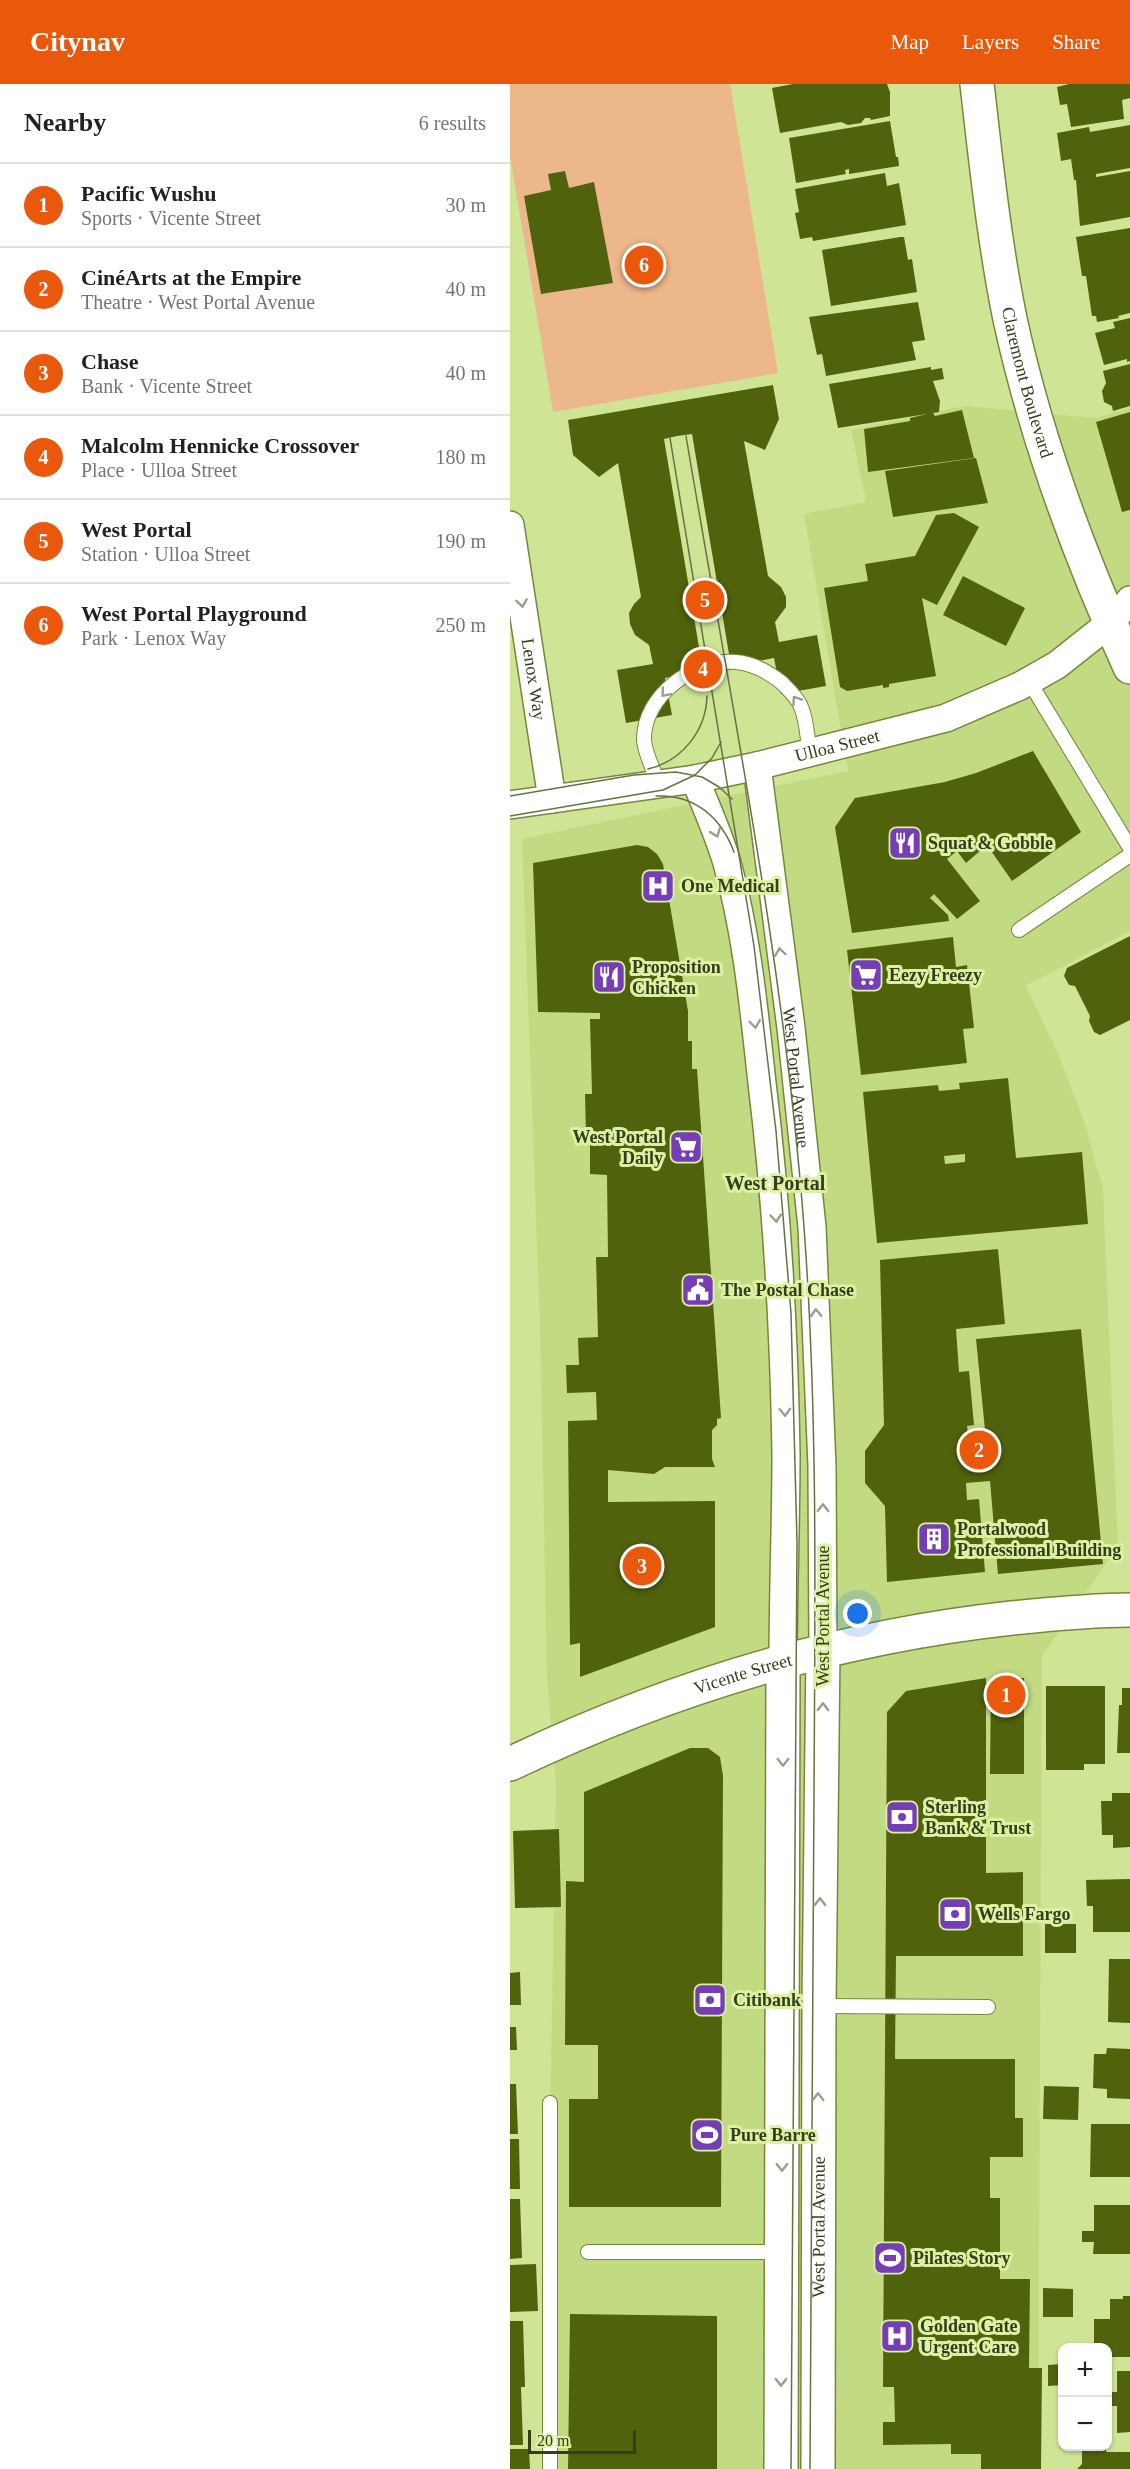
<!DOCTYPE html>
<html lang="en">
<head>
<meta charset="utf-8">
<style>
	body { margin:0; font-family:Georgia,serif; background:#f2f2f2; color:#202124 }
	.controls { position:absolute; right:18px; bottom:18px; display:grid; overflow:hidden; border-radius:12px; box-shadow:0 2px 4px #0004 }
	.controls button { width:54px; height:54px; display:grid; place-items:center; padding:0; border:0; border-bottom:2px solid #e0e0e0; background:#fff; color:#202124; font:30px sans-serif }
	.scale { position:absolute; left:18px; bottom:15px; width:108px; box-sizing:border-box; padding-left:6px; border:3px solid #353d1d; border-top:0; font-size:16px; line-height:21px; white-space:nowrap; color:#353d1d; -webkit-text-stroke:4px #dcf2a2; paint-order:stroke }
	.you { position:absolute; left:348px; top:1530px; width:21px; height:21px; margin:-15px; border:4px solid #fff; border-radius:50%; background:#1a73e8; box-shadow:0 0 0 9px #1a73e833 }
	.badge { display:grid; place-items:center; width:39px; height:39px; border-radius:50%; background:#ea580c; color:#fff; font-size:20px; font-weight:700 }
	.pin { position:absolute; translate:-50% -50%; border:3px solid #fff; box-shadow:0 2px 6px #0006 }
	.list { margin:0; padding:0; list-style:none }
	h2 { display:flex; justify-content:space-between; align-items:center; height:78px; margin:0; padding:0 24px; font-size:26px }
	h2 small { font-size:20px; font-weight:400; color:#757577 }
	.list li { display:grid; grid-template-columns:39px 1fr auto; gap:18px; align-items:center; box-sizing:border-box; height:84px; padding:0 24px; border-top:2px solid #e0e0e0 }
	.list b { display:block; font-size:22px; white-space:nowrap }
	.list p { margin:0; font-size:20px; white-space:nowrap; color:#757577 }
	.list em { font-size:20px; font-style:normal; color:#757577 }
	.map { position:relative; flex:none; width:620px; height:2385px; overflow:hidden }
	header { display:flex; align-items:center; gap:36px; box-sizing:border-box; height:84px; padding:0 30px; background:#ea580c; color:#fff }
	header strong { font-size:28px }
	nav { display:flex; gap:33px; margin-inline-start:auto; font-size:21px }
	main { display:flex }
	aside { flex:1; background:#fff }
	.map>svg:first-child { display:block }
	.built { fill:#c2da82 }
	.green { fill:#ecb78b }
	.building { fill:#51620d; fill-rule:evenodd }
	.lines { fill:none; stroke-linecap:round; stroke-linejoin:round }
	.lane-casing { stroke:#75883a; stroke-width:16 }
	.street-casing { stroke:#75883a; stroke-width:30 }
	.secondary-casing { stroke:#75883a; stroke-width:36 }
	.lane { stroke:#fff; stroke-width:14 }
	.street { stroke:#fff; stroke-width:27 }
	.secondary { stroke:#fff; stroke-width:33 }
	.tram { stroke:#657243; stroke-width:1.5 }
	.oneway { stroke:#9a9e8e }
	.labels { text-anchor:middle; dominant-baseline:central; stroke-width:6; stroke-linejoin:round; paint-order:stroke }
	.street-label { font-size:18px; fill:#353d1d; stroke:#dcf2a2 }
	.poi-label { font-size:18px; font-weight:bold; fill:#353d1d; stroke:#dcf2a2; text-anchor:start }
	.neighbourhood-label { font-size:20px; font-weight:bold; fill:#353d1d; stroke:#dcf2a2 }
</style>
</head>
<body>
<header>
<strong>Citynav</strong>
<nav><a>Map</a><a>Layers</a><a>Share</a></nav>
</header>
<main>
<aside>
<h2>Nearby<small>6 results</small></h2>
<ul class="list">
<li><span class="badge">1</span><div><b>Pacific Wushu</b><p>Sports · Vicente Street</p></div><em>30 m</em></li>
<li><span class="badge">2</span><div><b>CinéArts at the Empire</b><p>Theatre · West Portal Avenue</p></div><em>40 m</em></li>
<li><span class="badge">3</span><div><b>Chase</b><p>Bank · Vicente Street</p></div><em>40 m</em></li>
<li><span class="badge">4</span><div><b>Malcolm Hennicke Crossover</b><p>Place · Ulloa Street</p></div><em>180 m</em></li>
<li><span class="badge">5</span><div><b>West Portal</b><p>Station · Ulloa Street</p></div><em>190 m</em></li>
<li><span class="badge">6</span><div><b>West Portal Playground</b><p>Park · Lenox Way</p></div><em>250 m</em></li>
</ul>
</aside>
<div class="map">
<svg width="620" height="2385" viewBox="0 0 620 2385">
	<rect width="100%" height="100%" fill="#cfe595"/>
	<!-- built -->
	<path class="built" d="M455 322 586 334 620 324V847L516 902 549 972 575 1040 593 1104 608 1462 532 1572 528 2385H34L46 1699 37 1594 30 1240 12 755 338 687 294 430 356 418 341 346Z"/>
	<!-- green -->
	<path class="green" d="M0 0H220L268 289 43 328 0 72Z"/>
	<!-- building -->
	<path class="building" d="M283 0H377L380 8V32L361 36 360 34H355L351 39 338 41 331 38 270 49 262 4Z
		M559 0H620V14L612 16 614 35 561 43 557 20 550 21 547 3Z
		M380 37 386 73H388L389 82 339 90V85L335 86 336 90 286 99 279 54Z
		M620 41V84L586 90V93L620 87V133L570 142 566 96H564L561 75 551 77 547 49 579 43 580 48Z
		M55 87 59 104 84 98 103 199 31 210 14 112 41 106 38 90Z
		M375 89 377 102 389 99 396 141 303 157 302 153 290 155 285 129 289 128 285 105Z
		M620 144V229L608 232 609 234 587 238 586 232H582L576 192H572L566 153Z
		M390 153H394L398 176 402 175 407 208 321 222 312 166Z
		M408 218 415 256 402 258 406 276 316 292 312 270 307 271 299 233Z
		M620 234V277L617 278V275L594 281 585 249 605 244 603 238Z
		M620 280V322L603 327 602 322 594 318 592 307 596 299 593 287Z
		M421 283V286L432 284 434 295 423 297 430 317 429 328 423 329 425 332 452 326 464 374 358 388 354 345 400 337V334L417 330 328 344 319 300Z
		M263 301 269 335 255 366 234 357 258 492 271 503 276 513V523L265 538 269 558 307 551 316 602 271 610 264 574 221 582 182 350 167 352 154 355 193 587 155 594 162 631 116 639 107 586 143 580 139 561 125 551 120 540 119 529 124 520 131 513 108 379 89 393 63 371 58 336Z
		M620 328V426L612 428 586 338Z
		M466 374 478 419 383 433 375 387Z
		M444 429 469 443 427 521 412 514 426 592 379 600V603L373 604V601L337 607 330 603 314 504 358 497 355 480 405 472 426 431Z
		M453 492 515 524 496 562 433 531Z
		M523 667 571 748 502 797 477 761 456 779 447 767 437 775 470 817 447 835 424 810 420 814 438 831 439 837 342 849 325 743 345 714 435 698 466 689Z
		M127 761 138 763 147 770 153 780 178 927V957H182V985H187L211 1334 207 1335V1341L202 1346V1375L205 1383H155L144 1390 98 1386V1418L205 1417V1543L70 1593V1559L60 1561 58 1337 87 1336 86 1308 57 1309 56 1281H69L68 1254 88 1253 86 1173H98L97 1091 80 1090V1052L76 1053 75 1010H82L80 935H90V929L28 928 23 779Z
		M620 852V936L590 951 584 948 579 937 580 932 565 902 559 901 554 892 557 884Z
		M443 853 446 883 457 881 464 944 453 945 457 979 351 991 337 866Z
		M498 994 506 1074 572 1068 578 1140 367 1159 353 1008 428 1001 429 1007 450 1005 449 999ZM455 1070V1078L435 1080 434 1072Z
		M488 1165 495 1240 446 1245 449 1288 459 1287 464 1341 457 1342 459 1358 476 1356 466 1255 571 1245 593 1480 488 1490 480 1397 456 1399 457 1416 469 1415 475 1488 377 1498 375 1422 355 1399V1367L374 1341 370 1176Z
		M476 1594V1789L513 1788V1872H386L385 1975H505V2034H513V2073H480V2114H490V2195H520L519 2284H532L531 2385H471V2370H441V2360L373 2361V2338H385L384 2303H373L377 1628 396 1607Z
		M481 1594H514V1690H480Z
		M536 1602H595V1680H574V1686H536Z
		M612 1604H620V1669H607L609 1621H612Z
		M180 1664H198L210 1673 213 1692 211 2123H59V2015H88V1961H55L56 1797 74 1798V1708Z
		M602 1709H620V1763L603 1764V1751H592L591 1717H602Z
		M49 1745 51 1823 5 1824 3 1747Z
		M620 1795V1848H583V1822H577L576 1796Z
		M535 1840H566V1869H535Z
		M599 1875H620V1939L598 1938Z
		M10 1888 11 1921H0V1889Z
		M0 1943H6L7 1966H0Z
		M597 1964 620 1965V2015L597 2014V2005L583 2004 584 1970H596Z
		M0 2000H6L8 2050H0Z
		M534 2002 569 2003 568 2036 533 2035Z
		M581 2040H620V2093H580Z
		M0 2055H9L10 2105H0Z
		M0 2115H10L12 2174 0 2175Z
		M584 2121H620V2170H583L584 2158H572V2147H584Z
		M26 2180 28 2227 0 2228V2181Z
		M533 2204 563 2205V2233H533Z
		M613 2212H620V2273H598V2264H584V2235H600V2215H613Z
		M60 2230 207 2232V2385H58Z
		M0 2237H13L15 2303H11L13 2361H0Z
		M552 2280V2301L538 2302V2281Z
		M607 2287H620V2348L607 2349V2322H598V2308H607Z
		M572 2362H596V2368H620V2385H567L572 2380Z
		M0 2365H19L20 2385H0Z"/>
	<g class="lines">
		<defs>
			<path id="lane" d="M519 597 620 764
				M149 700C144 687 135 670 134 656 133 612 184 575 226 578 242 579 258 588 271 598 278 605 288 614 291 623 297 636 297 654 300 668
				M509 846 620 771
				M309 1922 478 1923
				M40 2019V2385
				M78 2168H271"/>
			<g id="street">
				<path id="s1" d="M0 441 42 715"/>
				<path id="s2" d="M247 682 281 944 302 1143 312 1382 313 1566"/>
				<path d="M185 695C196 723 209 751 217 779 237 850 244 926 252 999 267 1121 274 1246 276 1369 276 1439 273 1508 273 1578"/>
				<path id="s3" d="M0 721 185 695 247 682 436 634 510 602 547 581 600 539 620 516"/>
			</g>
			<g id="secondary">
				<path id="s4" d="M467 0C476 78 484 157 500 235 526 355 569 471 620 583"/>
				<path id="s5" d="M0 1680C159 1604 327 1553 502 1534 541 1530 581 1526 620 1526"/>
				<path d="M271 2385 273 1578"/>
				<path id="s6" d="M308 2385 309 1922 313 1566"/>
			</g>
		</defs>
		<!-- lane casing -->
		<use href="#lane" class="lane-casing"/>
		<!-- street casing -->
		<use href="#street" class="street-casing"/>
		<!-- secondary casing -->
		<use href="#secondary" class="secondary-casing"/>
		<!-- lane -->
		<use href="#lane" class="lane"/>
		<!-- street -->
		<use href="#street" class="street"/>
		<!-- secondary -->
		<use href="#secondary" class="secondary"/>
		<!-- tram -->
		<path class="tram" d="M176 352C220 614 274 877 294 1143 308 1331 305 1520 304 1708 302 1933 301 2159 300 2385
			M160 354 244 862 266 1047 281 1229 287 1458 281 2385
			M138 685C172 677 196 647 197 612
			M0 712 124 691 166 688 192 693 209 703 222 715
			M146 712C184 710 211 733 224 768
			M0 732 153 706 185 691 202 674 211 658"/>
	</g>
	<!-- one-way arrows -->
	<defs><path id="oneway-chevron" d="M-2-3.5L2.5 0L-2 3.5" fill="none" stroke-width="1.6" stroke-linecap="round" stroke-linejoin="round" transform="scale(1.5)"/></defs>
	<g class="oneway">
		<use href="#oneway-chevron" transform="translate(12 519) rotate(81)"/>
		<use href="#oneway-chevron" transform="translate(155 609) rotate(130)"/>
		<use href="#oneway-chevron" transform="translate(286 616) rotate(-124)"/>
		<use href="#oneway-chevron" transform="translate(206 749) rotate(69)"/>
		<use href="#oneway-chevron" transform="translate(270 868) rotate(-98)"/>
		<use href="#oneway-chevron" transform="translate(245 940) rotate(82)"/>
		<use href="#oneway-chevron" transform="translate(266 1134) rotate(85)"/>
		<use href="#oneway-chevron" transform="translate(306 1229) rotate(-93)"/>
		<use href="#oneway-chevron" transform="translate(275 1328) rotate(88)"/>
		<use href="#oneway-chevron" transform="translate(313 1424) rotate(-90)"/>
		<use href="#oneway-chevron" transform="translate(313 1623) rotate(-89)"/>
		<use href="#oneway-chevron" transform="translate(273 1678) rotate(90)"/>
		<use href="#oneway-chevron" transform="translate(310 1818) rotate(-89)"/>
		<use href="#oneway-chevron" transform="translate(308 2013) rotate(-90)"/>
		<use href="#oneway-chevron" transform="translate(272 2083) rotate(90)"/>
		<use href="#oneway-chevron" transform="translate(271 2298) rotate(90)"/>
	</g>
	<!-- icons -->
	<defs>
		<symbol id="restaurant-square" viewBox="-11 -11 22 22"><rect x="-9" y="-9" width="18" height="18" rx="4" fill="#753eb5" stroke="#dcf2a2"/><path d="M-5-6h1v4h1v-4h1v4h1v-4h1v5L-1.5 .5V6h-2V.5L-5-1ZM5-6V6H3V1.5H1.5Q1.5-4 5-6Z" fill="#fff"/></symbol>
		<symbol id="hospital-square" viewBox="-11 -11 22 22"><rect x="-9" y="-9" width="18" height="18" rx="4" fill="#753eb5" stroke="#dcf2a2"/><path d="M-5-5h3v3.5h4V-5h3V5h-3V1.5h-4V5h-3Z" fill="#fff"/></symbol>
		<symbol id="supermarket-square" viewBox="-11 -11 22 22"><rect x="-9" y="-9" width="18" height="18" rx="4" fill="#753eb5" stroke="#dcf2a2"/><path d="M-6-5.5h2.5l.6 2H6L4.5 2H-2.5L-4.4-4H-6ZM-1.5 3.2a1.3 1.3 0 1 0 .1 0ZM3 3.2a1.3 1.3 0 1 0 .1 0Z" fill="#fff"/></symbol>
		<symbol id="civic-square" viewBox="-11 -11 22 22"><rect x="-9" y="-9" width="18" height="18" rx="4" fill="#753eb5" stroke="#dcf2a2"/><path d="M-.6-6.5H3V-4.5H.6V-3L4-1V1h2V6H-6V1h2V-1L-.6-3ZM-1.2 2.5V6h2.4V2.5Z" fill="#fff"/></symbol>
		<symbol id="building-square" viewBox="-11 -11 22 22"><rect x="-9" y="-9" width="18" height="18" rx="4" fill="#753eb5" stroke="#dcf2a2"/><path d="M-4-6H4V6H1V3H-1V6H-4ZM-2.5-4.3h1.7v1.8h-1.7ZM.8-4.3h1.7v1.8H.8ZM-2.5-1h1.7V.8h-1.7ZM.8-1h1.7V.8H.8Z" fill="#fff"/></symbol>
		<symbol id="bank-square" viewBox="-11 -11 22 22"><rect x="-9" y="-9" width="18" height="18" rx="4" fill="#753eb5" stroke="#dcf2a2"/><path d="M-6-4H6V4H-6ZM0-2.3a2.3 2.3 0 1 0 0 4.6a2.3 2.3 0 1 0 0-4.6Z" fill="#fff"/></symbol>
		<symbol id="stadium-square" viewBox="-11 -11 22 22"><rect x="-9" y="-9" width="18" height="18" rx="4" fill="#753eb5" stroke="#dcf2a2"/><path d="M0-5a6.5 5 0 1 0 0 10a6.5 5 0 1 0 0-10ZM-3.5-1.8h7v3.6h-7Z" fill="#fff"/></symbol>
	</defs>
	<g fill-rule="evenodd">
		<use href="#restaurant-square" x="376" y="740" width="38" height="38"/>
		<use href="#hospital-square" x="129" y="783" width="38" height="38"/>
		<use href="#supermarket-square" x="337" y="872" width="38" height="38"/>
		<use href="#restaurant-square" x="80" y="874" width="38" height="38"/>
		<use href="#supermarket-square" x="157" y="1044" width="38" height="38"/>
		<use href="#civic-square" x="169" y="1187" width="38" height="38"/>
		<use href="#building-square" x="405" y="1436" width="38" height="38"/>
		<use href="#bank-square" x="373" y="1714" width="38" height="38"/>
		<use href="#bank-square" x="426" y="1811" width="38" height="38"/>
		<use href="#bank-square" x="181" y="1897" width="38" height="38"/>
		<use href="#stadium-square" x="178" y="2032" width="38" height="38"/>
		<use href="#stadium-square" x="361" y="2155" width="38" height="38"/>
		<use href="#hospital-square" x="368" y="2233" width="38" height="38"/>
	</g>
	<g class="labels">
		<!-- street labels -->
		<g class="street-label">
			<text stroke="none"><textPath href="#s4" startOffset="303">Claremont Boulevard</textPath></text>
			<text stroke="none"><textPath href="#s1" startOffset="156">Lenox Way</textPath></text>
			<text stroke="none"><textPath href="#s3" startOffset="333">Ulloa Street</textPath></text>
			<text stroke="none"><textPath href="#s2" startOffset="314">West Portal Avenue</textPath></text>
			<text transform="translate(313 1532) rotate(-90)">West Portal Avenue</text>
			<text stroke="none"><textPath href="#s5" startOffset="250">Vicente Street</textPath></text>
			<text stroke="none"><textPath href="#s6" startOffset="242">West Portal Avenue</textPath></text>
		</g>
		<!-- poi labels -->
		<g class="poi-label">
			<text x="418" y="759">Squat &amp; Gobble</text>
			<text x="171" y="802">One Medical</text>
			<text x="122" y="883">Proposition<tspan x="122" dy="21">Chicken</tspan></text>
			<text x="379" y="891">Eezy Freezy</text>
			<text x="153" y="1053" text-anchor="end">West Portal<tspan x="153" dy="21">Daily</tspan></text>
			<text x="211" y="1206">The Postal Chase</text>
			<text x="447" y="1445">Portalwood<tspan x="447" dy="21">Professional Building</tspan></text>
			<text x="415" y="1723">Sterling<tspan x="415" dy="21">Bank &amp; Trust</tspan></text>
			<text x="468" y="1830">Wells Fargo</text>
			<text x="223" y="1916">Citibank</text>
			<text x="220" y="2051">Pure Barre</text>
			<text x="403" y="2174">Pilates Story</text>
			<text x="410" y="2242">Golden Gate<tspan x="410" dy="21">Urgent Care</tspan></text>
		</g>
		<!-- neighbourhood labels -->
		<g class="neighbourhood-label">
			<text x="265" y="1099">West Portal</text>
		</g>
	</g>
</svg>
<div class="controls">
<button>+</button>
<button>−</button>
</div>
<div class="scale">20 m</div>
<div class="you"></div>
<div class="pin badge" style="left:496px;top:1611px">1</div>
<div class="pin badge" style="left:469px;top:1366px">2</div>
<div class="pin badge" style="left:132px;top:1482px">3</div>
<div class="pin badge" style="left:193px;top:585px">4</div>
<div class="pin badge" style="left:195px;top:516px">5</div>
<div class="pin badge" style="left:134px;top:181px">6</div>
</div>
</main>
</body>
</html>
